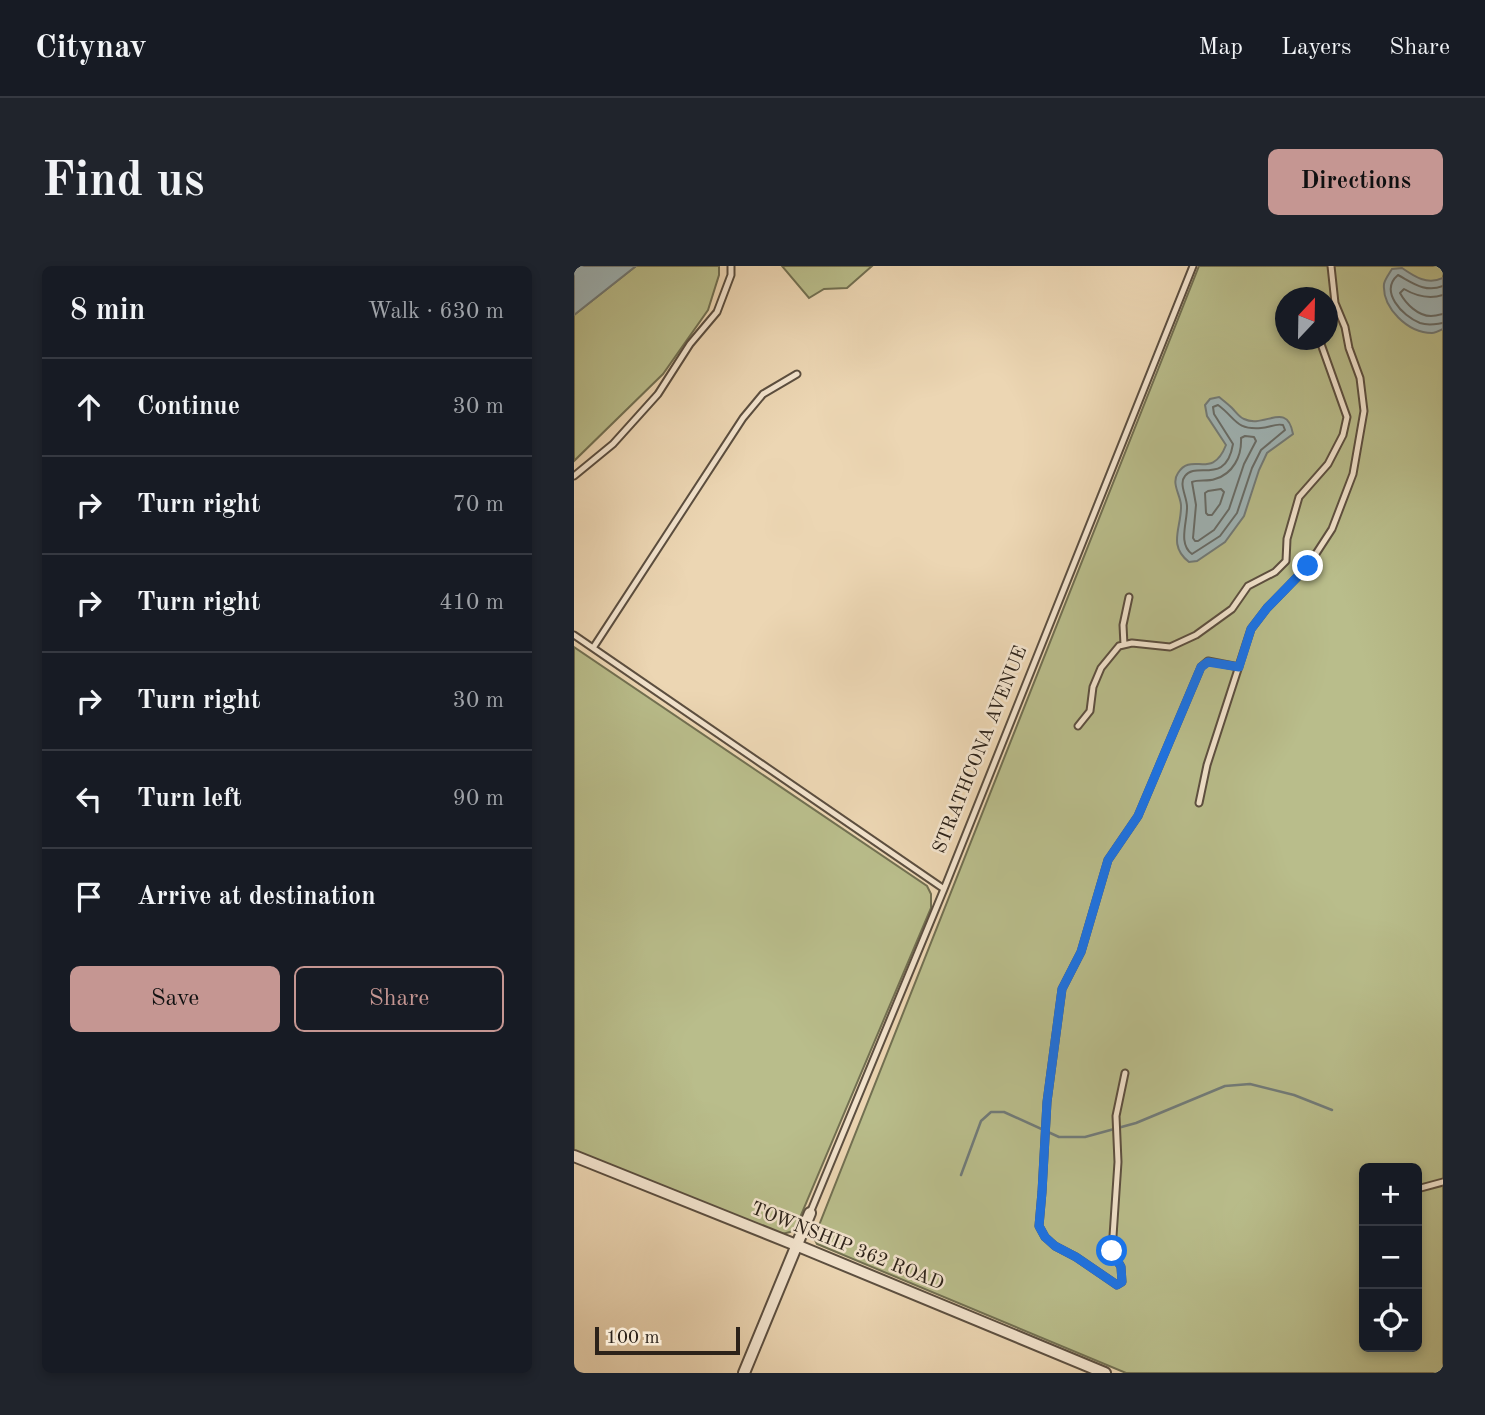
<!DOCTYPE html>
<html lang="en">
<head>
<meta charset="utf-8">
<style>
	body { margin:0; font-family:"Old Standard TT",serif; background:#20242c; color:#f1f3f6 }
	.controls { position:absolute; right:21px; bottom:21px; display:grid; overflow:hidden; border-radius:10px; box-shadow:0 4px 10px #0003 }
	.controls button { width:63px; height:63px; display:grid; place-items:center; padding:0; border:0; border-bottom:2px solid #363941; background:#171b24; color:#f1f3f6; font:35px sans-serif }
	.compass { position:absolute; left:701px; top:21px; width:63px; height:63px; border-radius:50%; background:#171b24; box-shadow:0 4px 10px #0003; rotate:22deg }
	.scale { position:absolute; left:21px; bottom:18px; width:145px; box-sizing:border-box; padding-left:7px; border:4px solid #2c2219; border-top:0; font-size:19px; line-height:24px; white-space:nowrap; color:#2c2219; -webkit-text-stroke:5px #f3e4ce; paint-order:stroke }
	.stop { position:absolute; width:21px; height:21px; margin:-16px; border:5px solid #1a73e8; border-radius:50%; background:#fff }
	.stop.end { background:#1a73e8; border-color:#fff; box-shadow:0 2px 7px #0008 }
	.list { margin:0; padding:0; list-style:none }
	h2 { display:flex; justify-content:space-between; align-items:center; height:91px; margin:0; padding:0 28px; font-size:30px }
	h2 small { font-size:23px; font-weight:400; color:#9ea1a6 }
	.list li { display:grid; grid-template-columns:46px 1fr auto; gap:21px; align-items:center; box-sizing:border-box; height:98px; padding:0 28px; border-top:2px solid #363941 }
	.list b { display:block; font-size:26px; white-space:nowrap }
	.list em { font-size:23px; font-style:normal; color:#9ea1a6 }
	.actions { display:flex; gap:14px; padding:21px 28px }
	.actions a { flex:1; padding:16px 0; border:2px solid #c59692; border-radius:10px; text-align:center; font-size:24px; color:#c59692 }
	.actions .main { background:#c59692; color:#111 }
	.icon { flex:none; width:38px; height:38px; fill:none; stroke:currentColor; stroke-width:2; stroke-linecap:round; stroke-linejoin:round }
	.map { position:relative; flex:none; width:869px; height:1107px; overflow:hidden; border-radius:10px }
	header { display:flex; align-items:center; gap:42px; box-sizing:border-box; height:98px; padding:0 35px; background:#171b24; border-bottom:2px solid #363941 }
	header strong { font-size:33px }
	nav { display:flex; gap:38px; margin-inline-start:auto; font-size:24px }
	.intro { display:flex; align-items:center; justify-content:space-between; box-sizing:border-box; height:168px; padding:0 42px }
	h1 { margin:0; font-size:49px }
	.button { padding:18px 32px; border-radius:10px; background:#c59692; color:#111; font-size:24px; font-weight:700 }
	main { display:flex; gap:42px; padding:0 42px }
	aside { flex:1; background:#171b24; border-radius:10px; box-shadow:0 4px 10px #0003 }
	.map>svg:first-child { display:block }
	.green { fill:#b9bd8b; stroke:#727052; stroke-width:2; fill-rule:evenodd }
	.water { fill:#9fb6b9; stroke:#717b79; stroke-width:2 }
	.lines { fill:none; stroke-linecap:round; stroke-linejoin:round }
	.shore { stroke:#666c69; stroke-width:2 }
	.stream { stroke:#717b79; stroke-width:2.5 }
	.lane-casing { stroke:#5c4f40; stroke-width:9 }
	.street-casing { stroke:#5c4f40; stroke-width:14 }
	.lane { stroke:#f3e4ce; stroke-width:5 }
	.street { stroke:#f3e4ce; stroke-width:10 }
	.route { stroke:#1a73e8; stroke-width:9 }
	.labels { text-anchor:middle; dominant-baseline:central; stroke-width:5; stroke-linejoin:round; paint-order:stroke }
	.street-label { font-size:19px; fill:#2c2219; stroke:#f3e4ce }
</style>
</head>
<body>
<header>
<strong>Citynav</strong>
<nav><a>Map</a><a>Layers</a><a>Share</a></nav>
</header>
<div class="intro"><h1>Find us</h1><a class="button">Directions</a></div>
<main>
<aside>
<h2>8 min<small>Walk · 630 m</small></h2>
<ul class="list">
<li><svg class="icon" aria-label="ahead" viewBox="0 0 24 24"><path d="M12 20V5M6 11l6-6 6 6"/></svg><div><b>Continue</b></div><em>30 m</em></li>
<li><svg class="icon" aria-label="right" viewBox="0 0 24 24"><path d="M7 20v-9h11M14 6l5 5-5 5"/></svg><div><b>Turn right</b></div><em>70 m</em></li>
<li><svg class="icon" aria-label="right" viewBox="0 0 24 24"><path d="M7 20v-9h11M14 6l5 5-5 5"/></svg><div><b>Turn right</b></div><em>410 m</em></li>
<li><svg class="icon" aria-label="right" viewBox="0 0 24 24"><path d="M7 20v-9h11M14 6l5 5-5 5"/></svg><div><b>Turn right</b></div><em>30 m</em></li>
<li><svg class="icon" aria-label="left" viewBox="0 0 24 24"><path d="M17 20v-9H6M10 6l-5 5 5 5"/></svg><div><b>Turn left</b></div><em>90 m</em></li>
<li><svg class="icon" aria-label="arrive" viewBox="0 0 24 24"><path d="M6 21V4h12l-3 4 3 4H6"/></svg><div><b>Arrive at destination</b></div></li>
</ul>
<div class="actions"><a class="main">Save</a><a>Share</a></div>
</aside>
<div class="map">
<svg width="869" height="1107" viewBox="0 0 869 1107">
	<rect width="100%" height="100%" fill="#ecd6b3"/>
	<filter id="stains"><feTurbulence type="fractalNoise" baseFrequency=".00286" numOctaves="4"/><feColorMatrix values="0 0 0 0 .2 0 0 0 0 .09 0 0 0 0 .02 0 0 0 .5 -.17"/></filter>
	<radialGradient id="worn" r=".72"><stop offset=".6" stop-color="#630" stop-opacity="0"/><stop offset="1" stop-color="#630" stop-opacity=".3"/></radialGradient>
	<!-- green -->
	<path class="green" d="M62 0H145V9L134 44 89 108 0 195V49Z
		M208 0H298L273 22 250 23 235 32Z
		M625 0H869V1107H552L243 978 240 972ZM712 32H754V74H712ZM790 902H843V1081H790Z
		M0 381 353 620 357 628V642L222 961 216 966 208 968 0 885Z"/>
	<!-- water -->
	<path class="water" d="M0 0H62L0 49Z
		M828 2C841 11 853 19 869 12V63C867 64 860 67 858 67 834 67 808 42 810 18 811 13 815 8 818 3Z
		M645 131C650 135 654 138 658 142 662 146 665 151 670 153 690 163 713 134 719 168L693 187 685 204 670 250 651 276 623 295 615 296C593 279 608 261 607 239 606 228 597 217 604 207 618 185 638 215 652 179L633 150 631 139 636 133Z"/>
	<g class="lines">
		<!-- shore -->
		<path class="shore" d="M869 20C851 27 839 17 824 9 805 25 828 50 846 57 855 60 861 58 869 57
			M869 29C856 33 842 30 830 23L826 27C832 38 844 50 857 50 861 50 865 49 869 48
			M644 139C662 152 661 164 687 162 695 162 701 157 709 159L711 164 687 184 678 202 663 247 646 270 618 288C604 278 613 257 613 242 614 233 604 218 611 210 622 195 652 220 659 178L640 148 639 141Z
			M671 170 680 171 682 175 670 198 655 243 640 264 624 275H621L619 272 622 239 618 216C625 213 633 216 641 213 659 208 668 190 667 172Z
			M647 223 650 226 646 238 638 249H634L632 247 631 227 634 225Z"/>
		<!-- stream -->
		<path class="stream" d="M387 909 407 855 417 846H430L485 871H511L562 857 651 820 676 818 720 829 758 844"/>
		<defs>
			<path id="lane" d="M754 51 761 37
				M0 210 39 178 84 128 116 78 143 46 157 9V0
				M0 369 370 623
				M550 379 549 359 555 331
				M19 382 169 152 189 128 223 108
				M504 460 516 445 519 421 527 402 545 380 558 377 596 381 622 369 658 343 674 320 701 306 712 295 713 273 725 231 754 198 769 169 773 151 747 78 748 74
				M625 537 633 499 677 363 693 342 734 300 758 263 779 208 790 145 786 112 775 82 771 61 761 37 757 0
				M551 807 542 850 544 896 538 985 547 1001 548 1016 543 1019 502 991 481 980 471 971 465 960 468 926 473 836 488 723 507 686 534 594 564 550 627 401 634 395 665 401
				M843 923 869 916
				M236 947 370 623 619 0"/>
			<path id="street" d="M0 890 222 979 531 1107
				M170 1107 236 947"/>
		</defs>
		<!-- lane casing -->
		<use href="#lane" class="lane-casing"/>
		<!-- street casing -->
		<use href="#street" class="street-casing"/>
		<!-- lane -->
		<use href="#lane" class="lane"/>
		<!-- street -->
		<use href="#street" class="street"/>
	</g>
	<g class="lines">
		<!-- route -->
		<path class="route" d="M538 985 547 1001 548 1016 543 1019 502 991 481 980 471 971 465 960 468 926 473 836 488 723 507 686 534 594 564 550 627 401 634 396 665 401 677 363 693 342 734 300"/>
	</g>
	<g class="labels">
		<!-- street labels -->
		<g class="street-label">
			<text transform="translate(407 484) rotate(-68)">STRATHCONA AVENUE</text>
			<text transform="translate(273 981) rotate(22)">TOWNSHIP 362 ROAD</text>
		</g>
	</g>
	<rect width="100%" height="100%" filter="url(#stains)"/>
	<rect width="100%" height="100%" fill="url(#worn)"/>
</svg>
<div class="controls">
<button>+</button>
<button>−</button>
<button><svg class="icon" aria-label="locate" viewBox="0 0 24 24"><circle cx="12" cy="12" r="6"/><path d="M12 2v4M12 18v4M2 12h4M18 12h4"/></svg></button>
</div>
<svg class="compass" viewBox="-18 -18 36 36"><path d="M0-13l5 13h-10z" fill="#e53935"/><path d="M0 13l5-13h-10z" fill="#9ea1a6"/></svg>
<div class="scale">100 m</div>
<div class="stop" style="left:538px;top:985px"></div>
<div class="stop end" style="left:734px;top:300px"></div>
</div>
</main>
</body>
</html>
